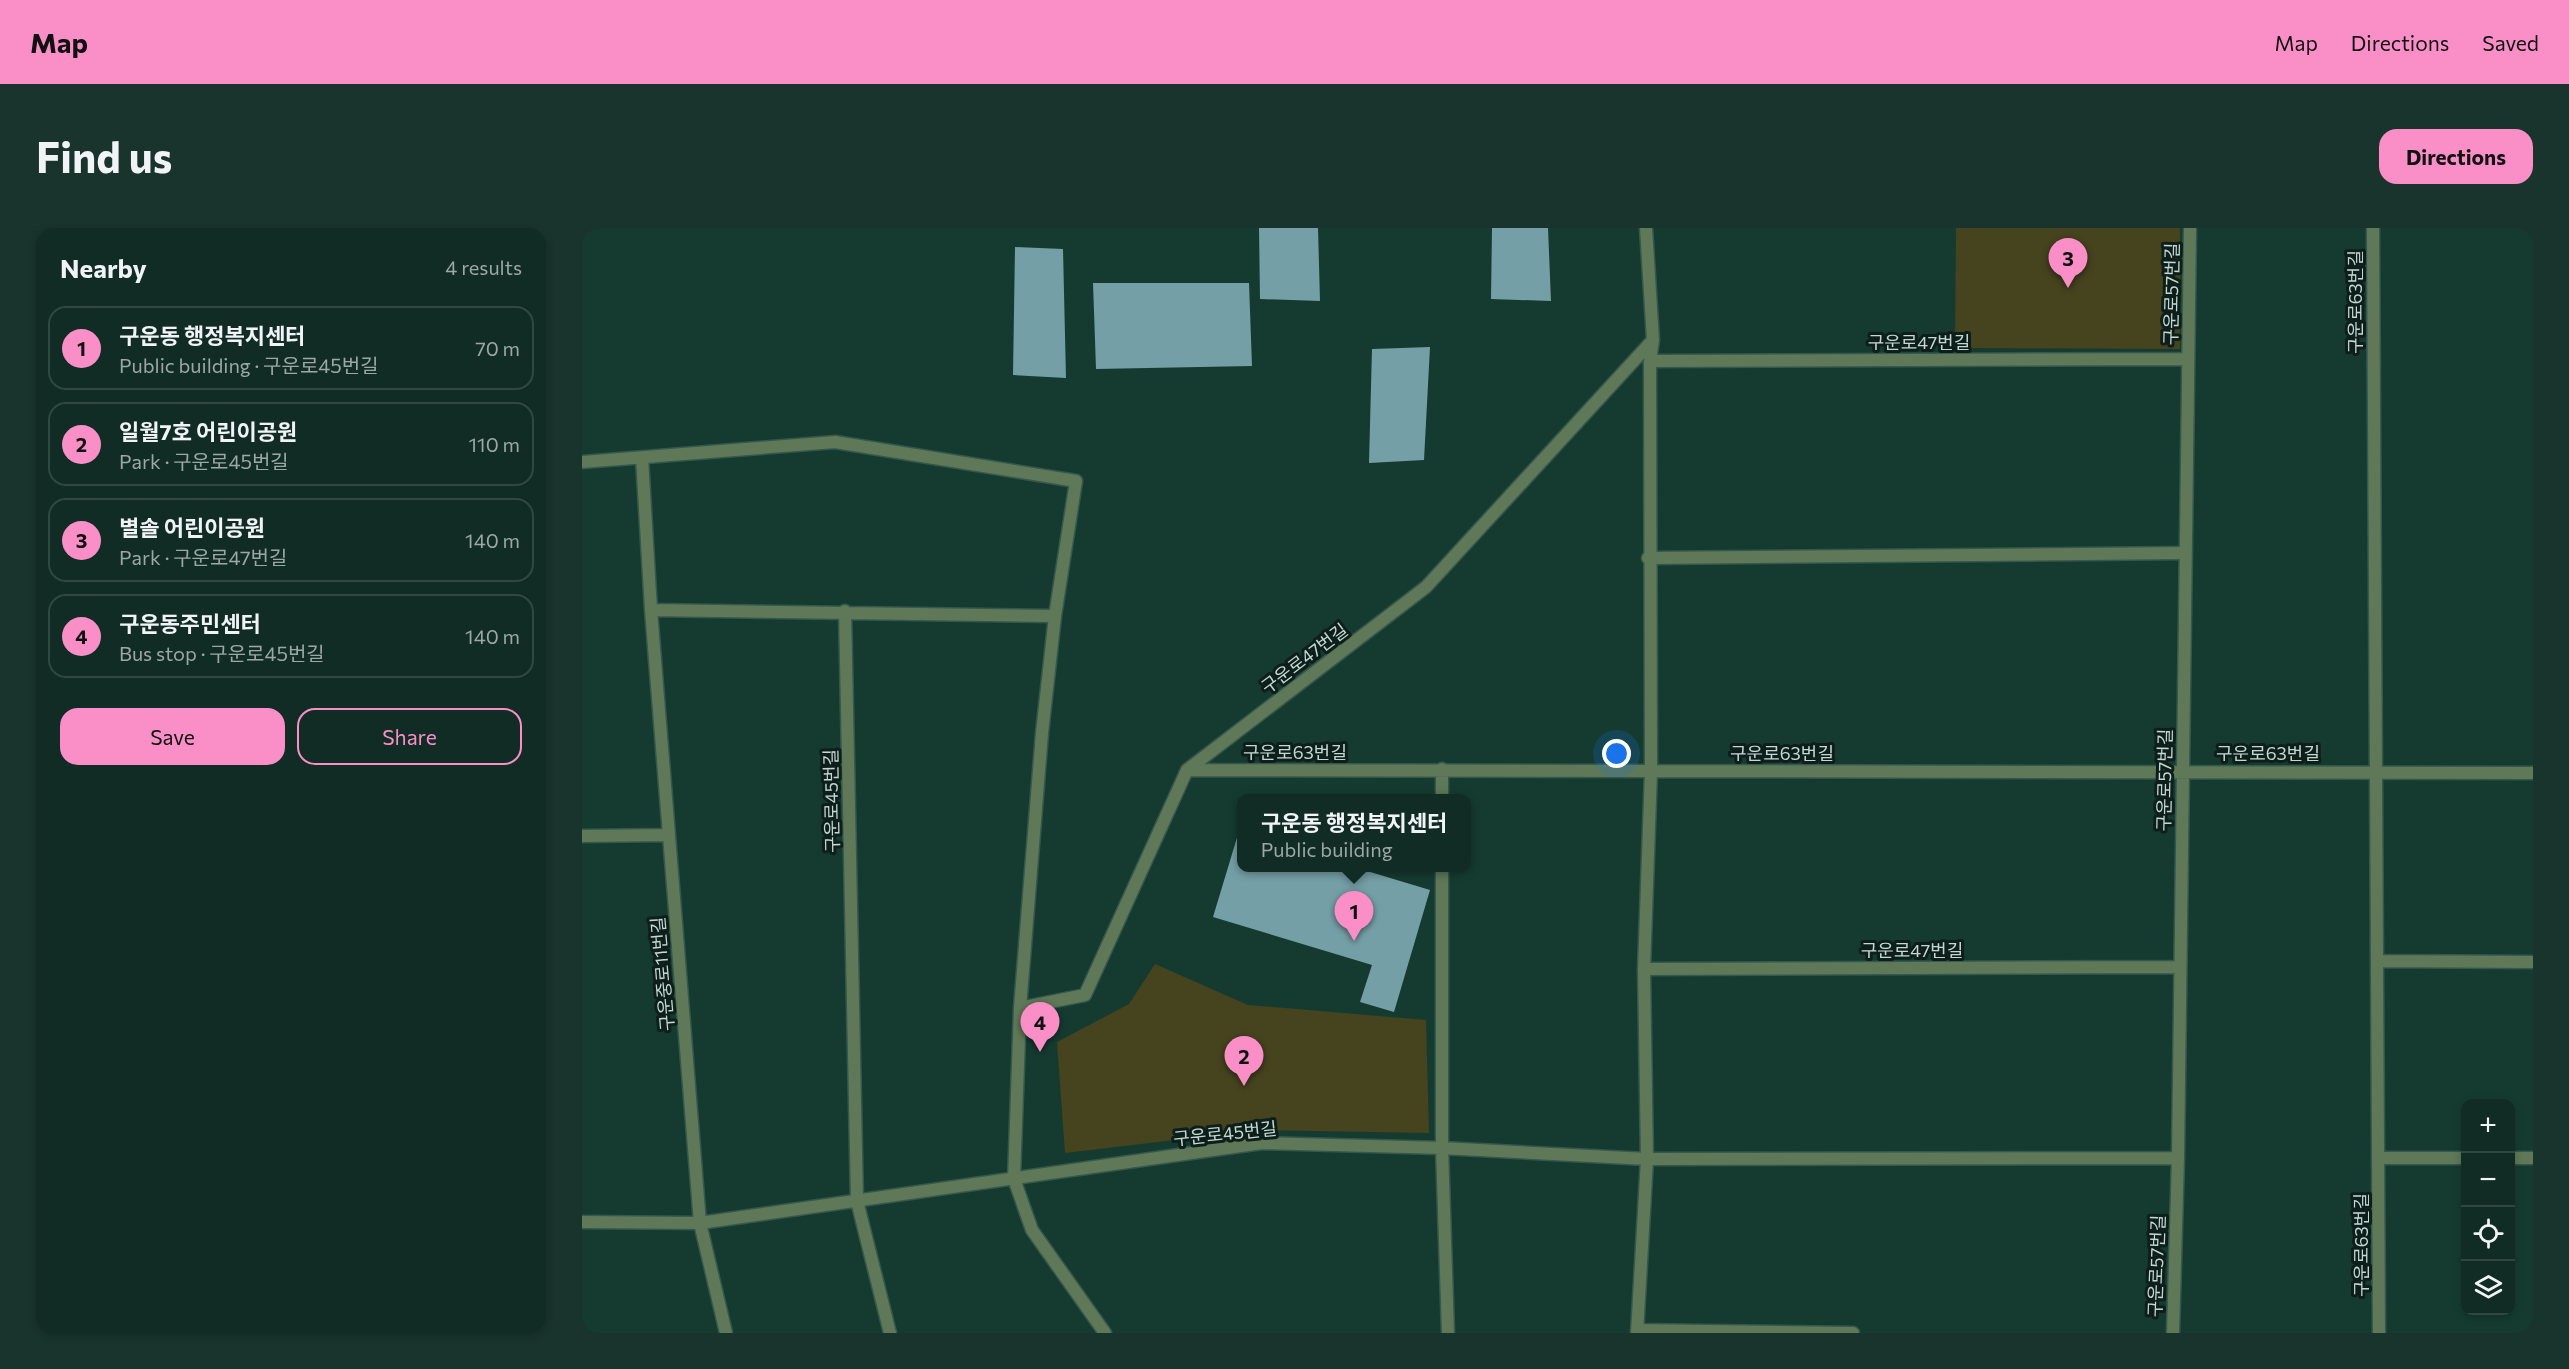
<!DOCTYPE html>
<html lang="en">
<head>
<meta charset="utf-8">
<style>
	body { margin:0; font-family:Commissioner,"Noto Sans KR",sans-serif; background:#19342d; color:#f1f3f6 }
	.controls { position:absolute; right:18px; bottom:18px; display:grid; overflow:hidden; border-radius:12px; box-shadow:0 3px 9px #0003 }
	.controls button { width:54px; height:54px; display:grid; place-items:center; padding:0; border:0; border-bottom:2px solid #304842; background:#102c25; color:#f1f3f6; font:30px sans-serif }
	.you { position:absolute; left:1035px; top:526px; width:21px; height:21px; margin:-15px; border:4px solid #fff; border-radius:50%; background:#1a73e8; box-shadow:0 0 0 9px #1a73e833 }
	.badge { display:grid; place-items:center; width:39px; height:39px; border-radius:50%; background:#fa8fc8; color:#111; font-size:20px; font-weight:700 }
	.pin { position:absolute; translate:-50% -50px; filter:drop-shadow(0 2px 3px #0008) }
	.pin::after { content:''; position:absolute; top:32px; width:21px; height:18px; background:inherit; clip-path:polygon(0 0,100% 0,50% 100%) }
	.popup { position:absolute; left:655px; top:566px; width:234px; height:78px; box-sizing:border-box; display:grid; place-content:center; border-radius:12px; background:#102c25; filter:drop-shadow(0 2px 4px #0005); font-size:20px; white-space:nowrap; color:#9ca7a7 }
	.popup b { font-size:22px; color:#f1f3f6 }
	.popup::after { content:''; position:absolute; left:50%; top:100%; margin-left:-12px; border:12px solid transparent; border-top-color:#102c25 }
	.list { margin:0; padding:0; list-style:none }
	h2 { display:flex; justify-content:space-between; align-items:center; height:78px; margin:0; padding:0 24px; font-size:26px }
	h2 small { font-size:20px; font-weight:400; color:#9ca7a7 }
	.list li { display:grid; grid-template-columns:39px 1fr auto; gap:18px; align-items:center; box-sizing:border-box; height:84px; margin:0 12px 12px; padding:0 12px; border:2px solid #304842; border-radius:18px }
	.list b { display:block; font-size:22px; white-space:nowrap }
	.list p { margin:0; font-size:20px; white-space:nowrap; color:#9ca7a7 }
	.list em { font-size:20px; font-style:normal; color:#9ca7a7 }
	.actions { display:flex; gap:12px; padding:18px 24px }
	.actions a { flex:1; padding:14px 0; border:2px solid #fa8fc8; border-radius:18px; text-align:center; font-size:21px; color:#fa8fc8 }
	.actions .main { background:#fa8fc8; color:#111 }
	.icon { flex:none; width:33px; height:33px; fill:none; stroke:currentColor; stroke-width:2; stroke-linecap:round; stroke-linejoin:round }
	.map { position:relative; flex:none; width:1951px; height:1105px; overflow:hidden; border-radius:18px }
	header { display:flex; align-items:center; gap:36px; box-sizing:border-box; height:84px; padding:0 30px; background:#fa8fc8; color:#111 }
	header strong { font-size:28px }
	nav { display:flex; gap:33px; margin-inline-start:auto; font-size:21px }
	.intro { display:flex; align-items:center; justify-content:space-between; box-sizing:border-box; height:144px; padding:0 36px }
	h1 { margin:0; font-size:42px }
	.button { padding:15px 27px; border-radius:18px; background:#fa8fc8; color:#111; font-size:21px; font-weight:700 }
	main { display:flex; gap:36px; padding:0 36px }
	aside { flex:1; background:#102c25; border-radius:18px; box-shadow:0 3px 9px #0003 }
	.map>svg:first-child { display:block }
	.green { fill:#46431f }
	.building { fill:#759fa6 }
	.lines { fill:none; stroke-linecap:round; stroke-linejoin:round }
	.service-casing { stroke:#34574e; stroke-width:15 }
	.minor-casing { stroke:#34574e; stroke-width:15 }
	.service { stroke:#5f7857; stroke-width:12 }
	.minor { stroke:#5f7857; stroke-width:12 }
	.labels { text-anchor:middle; dominant-baseline:central; stroke-width:6; stroke-linejoin:round; paint-order:stroke }
	.street-label { font-size:18px; fill:#c4d8d2; stroke:#0e1e1a }
</style>
</head>
<body>
<header>
<strong>Map</strong>
<nav><a>Map</a><a>Directions</a><a>Saved</a></nav>
</header>
<div class="intro"><h1>Find us</h1><a class="button">Directions</a></div>
<main>
<aside>
<h2>Nearby<small>4 results</small></h2>
<ul class="list">
<li><span class="badge">1</span><div><b>구운동 행정복지센터</b><p>Public building · 구운로45번길</p></div><em>70 m</em></li>
<li><span class="badge">2</span><div><b>일월7호 어린이공원</b><p>Park · 구운로45번길</p></div><em>110 m</em></li>
<li><span class="badge">3</span><div><b>별솔 어린이공원</b><p>Park · 구운로47번길</p></div><em>140 m</em></li>
<li><span class="badge">4</span><div><b>구운동주민센터</b><p>Bus stop · 구운로45번길</p></div><em>140 m</em></li>
</ul>
<div class="actions"><a class="main">Save</a><a>Share</a></div>
</aside>
<div class="map">
<svg width="1951" height="1105" viewBox="0 0 1951 1105">
	<rect width="100%" height="100%" fill="#153b31"/>
	<!-- green -->
	<path class="green" d="M1374 0H1598V121L1373 120Z
		M573 736 666 777 844 792 847 905 677 902 483 925 475 814 547 776Z"/>
	<!-- building -->
	<path class="building" d="M677 0H736L738 73 678 71Z
		M910 0H966L969 73 909 71Z
		M433 19 481 21 484 150 431 147Z
		M511 55H667L670 138 514 141Z
		M848 119 842 232 787 235 790 121Z
		M657 603 660 604V640H775L848 662 812 784 778 774 790 737 631 689Z"/>
	<g class="lines">
		<defs>
			<path id="service" d="M1066 330 1603 325"/>
			<path id="minor" d="M1791 0 1797 1105
				M1068 133 1606 131
				M60 230 69 382 118 995 144 1105
				M0 234 253 214 494 253 473 388 460 505 438 780 432 951 450 1002 523 1105
				M69 382 473 388
				M263 383 275 973 308 1105
				M860 541V570
				M605 542 1951 545
				M0 608 87 607
				M860 640V920L866 1105
				M1795 733 1951 734
				M1062 741 1597 739
				M438 780 503 767 605 542 844 359 1070 113
				M1796 930H1884
				M1928 930H1951
				M0 994 118 995 680 915 860 920 1065 931 1596 930
				M1055 1102 1271 1105
				M1055 1105 1065 931 1062 741 1069 543 1068 133 1071 112 1064 0
				M1591 1105 1596 930 1608 0"/>
		</defs>
		<!-- service casing -->
		<use href="#service" class="service-casing"/>
		<!-- minor casing -->
		<use href="#minor" class="minor-casing"/>
		<!-- service -->
		<use href="#service" class="service"/>
		<!-- minor -->
		<use href="#minor" class="minor"/>
	</g>
	<g class="labels">
		<!-- street labels -->
		<g class="street-label">
			<text transform="translate(1589 66) rotate(-89)">구운로57번길</text>
			<text transform="translate(1773 74) rotate(-90)">구운로63번길</text>
			<text x="1337" y="114">구운로47번길</text>
			<text transform="translate(722 430) rotate(-37)">구운로47번길</text>
			<text x="713" y="524">구운로63번길</text>
			<text x="1200" y="525">구운로63번길</text>
			<text x="1686" y="525">구운로63번길</text>
			<text transform="translate(1582 552) rotate(-89)">구운로57번길</text>
			<text transform="translate(249 573) rotate(-91)">구운로45번길</text>
			<text x="1330" y="722">구운로47번길</text>
			<text transform="translate(80 746) rotate(-95)">구운중로11번길</text>
			<text transform="translate(643 905) rotate(-6)">구운로45번길</text>
			<text transform="translate(1779 1017) rotate(-90)">구운로63번길</text>
			<text transform="translate(1574 1038) rotate(-88)">구운로57번길</text>
		</g>
	</g>
</svg>
<div class="controls">
<button>+</button>
<button>−</button>
<button><svg class="icon" aria-label="locate" viewBox="0 0 24 24"><circle cx="12" cy="12" r="6"/><path d="M12 2v4M12 18v4M2 12h4M18 12h4"/></svg></button>
<button><svg class="icon" aria-label="layers" viewBox="0 0 24 24"><path d="M12 4l9 5-9 5-9-5zM3 14l9 5 9-5"/></svg></button>
</div>
<div class="you"></div>
<div class="pin badge" style="left:772px;top:713px">1</div>
<div class="popup"><b>구운동 행정복지센터</b>Public building</div>
<div class="pin badge" style="left:662px;top:858px">2</div>
<div class="pin badge" style="left:1486px;top:60px">3</div>
<div class="pin badge" style="left:458px;top:824px">4</div>
</div>
</main>
</body>
</html>
